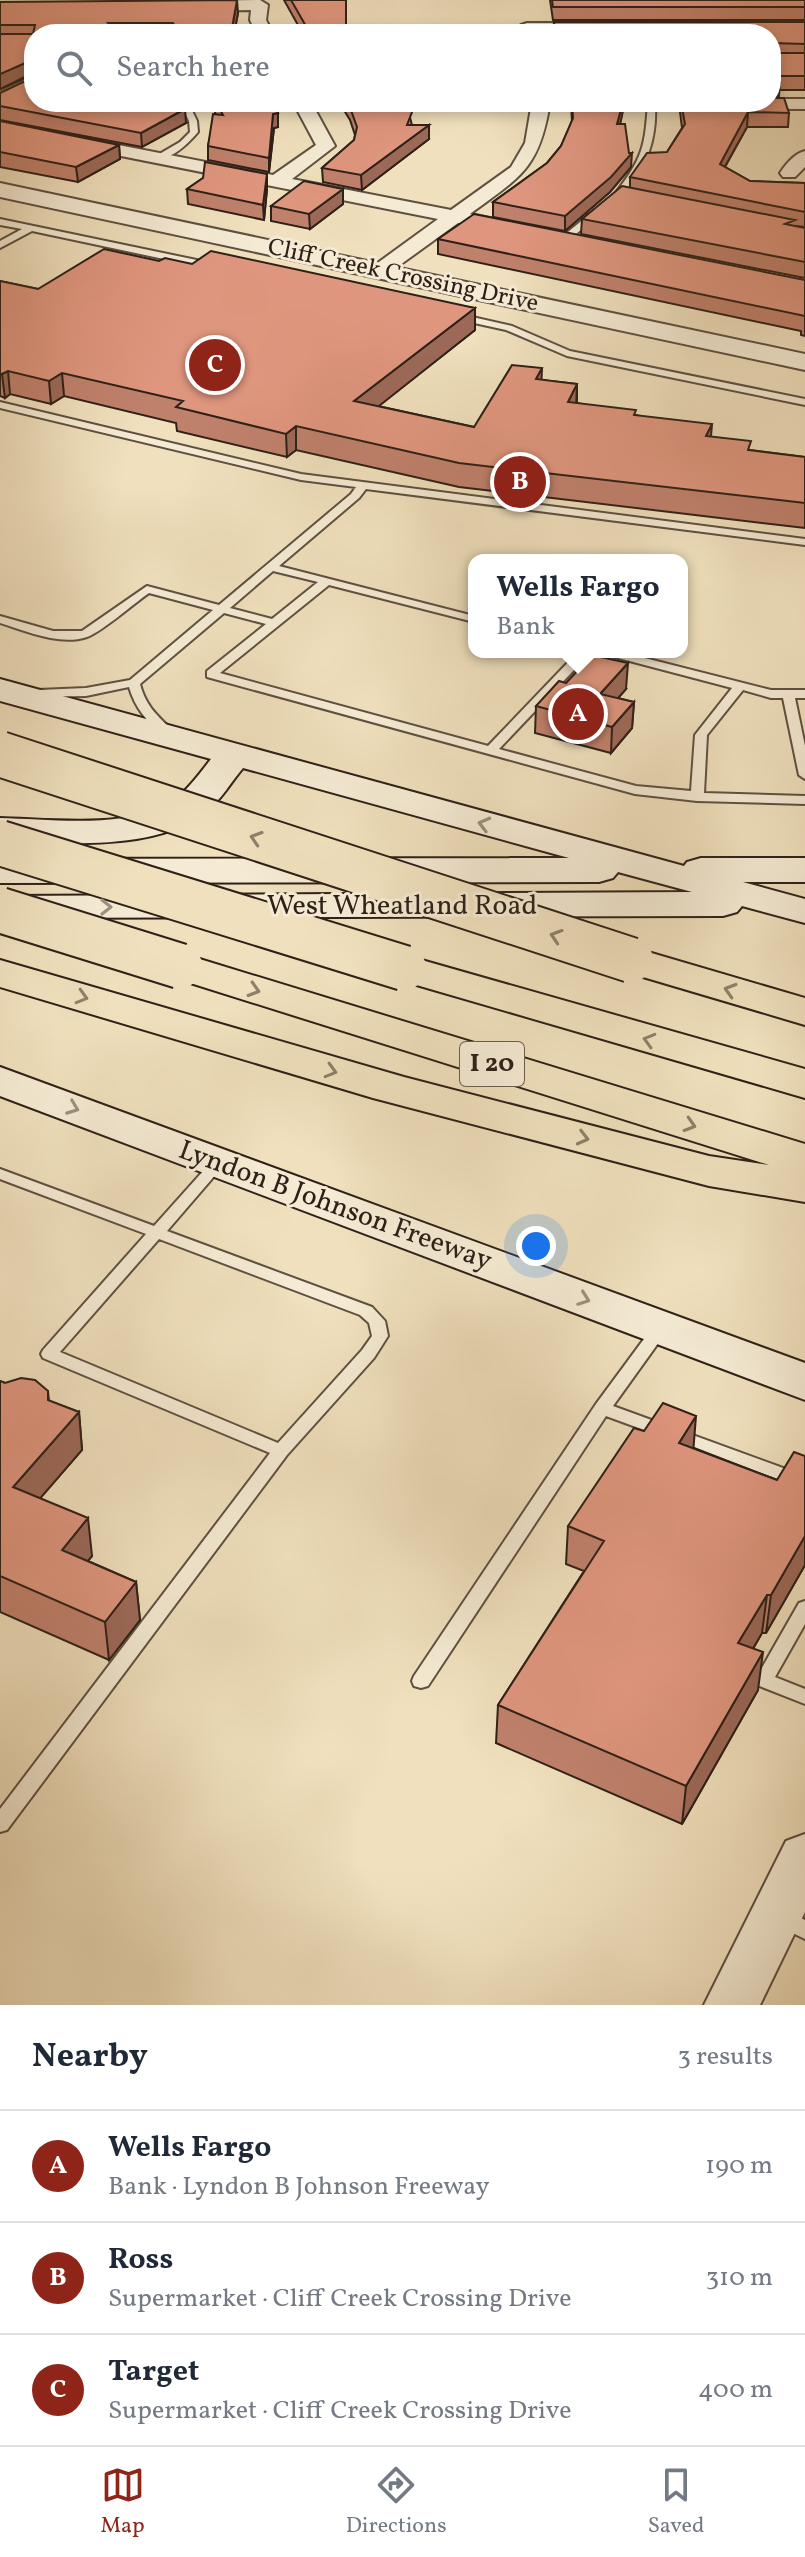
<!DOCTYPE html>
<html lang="en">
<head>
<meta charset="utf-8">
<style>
	body { margin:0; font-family:Vollkorn,serif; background:#f6f6f7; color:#1f2937 }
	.you { position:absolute; left:536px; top:1246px; width:28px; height:28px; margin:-20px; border:6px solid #fff; border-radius:50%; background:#1a73e8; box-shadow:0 0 0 12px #1a73e833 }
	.badge { display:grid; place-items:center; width:52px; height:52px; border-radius:50%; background:#8f2418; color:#fff; font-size:26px; font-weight:700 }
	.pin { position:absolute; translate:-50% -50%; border:4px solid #fff; box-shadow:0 2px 8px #0006 }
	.popup { position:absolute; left:468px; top:554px; width:220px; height:104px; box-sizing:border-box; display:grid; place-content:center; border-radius:16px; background:#fff; filter:drop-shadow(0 2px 6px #0005); font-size:26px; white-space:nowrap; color:#747a83 }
	.popup b { font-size:30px; color:#1f2937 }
	.popup::after { content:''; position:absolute; left:50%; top:100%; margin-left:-16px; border:16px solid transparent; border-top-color:#fff }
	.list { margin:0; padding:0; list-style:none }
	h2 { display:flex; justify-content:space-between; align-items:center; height:104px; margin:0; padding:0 32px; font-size:34px }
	h2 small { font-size:26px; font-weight:400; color:#747a83 }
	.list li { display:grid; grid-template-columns:52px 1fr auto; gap:24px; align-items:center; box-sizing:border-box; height:112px; padding:0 32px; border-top:2px solid #e0e1e3 }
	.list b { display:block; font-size:30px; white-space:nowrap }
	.list p { margin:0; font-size:26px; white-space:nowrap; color:#747a83 }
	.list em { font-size:26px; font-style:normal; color:#747a83 }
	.icon { flex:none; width:44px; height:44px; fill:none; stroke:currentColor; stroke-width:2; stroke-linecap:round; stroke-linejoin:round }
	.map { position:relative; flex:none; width:805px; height:2005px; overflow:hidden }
	.search { position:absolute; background:#fff; box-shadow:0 4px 12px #0003; left:24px; right:24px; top:24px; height:88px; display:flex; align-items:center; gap:20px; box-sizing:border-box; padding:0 28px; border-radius:32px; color:#747a83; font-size:30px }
	.sheet { height:440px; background:#fff }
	nav { display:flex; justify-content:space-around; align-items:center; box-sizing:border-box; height:112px; border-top:2px solid #e0e1e3; background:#fff; font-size:22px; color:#747a83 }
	nav a { display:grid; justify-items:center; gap:4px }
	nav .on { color:#8f2418 }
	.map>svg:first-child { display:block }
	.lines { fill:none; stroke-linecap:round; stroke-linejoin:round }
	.service-casing { stroke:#5e5041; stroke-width:4 }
	.minor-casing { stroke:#5e5041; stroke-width:4 }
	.tertiary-casing { stroke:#5e5041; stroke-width:4 }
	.secondary-casing { stroke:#2e2018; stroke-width:4 }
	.motorway-casing { stroke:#2e2018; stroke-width:4 }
	.service { fill:#f5ebd4; fill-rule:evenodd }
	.minor { fill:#f5ebd4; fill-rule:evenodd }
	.tertiary { fill:#f5ebd4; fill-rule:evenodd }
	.secondary { fill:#f5ebd4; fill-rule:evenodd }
	.motorway { fill:#f0e0bd; fill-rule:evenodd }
	.motorway-bridge-casing { stroke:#2e2018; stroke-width:48; stroke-linecap:butt }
	.motorway-bridge { stroke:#f0e0bd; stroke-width:44 }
	.wall { fill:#c0816c; stroke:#2e2018; stroke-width:2 }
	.shaded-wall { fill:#9c6958; stroke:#2e2018; stroke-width:2 }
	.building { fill:#df967e; stroke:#2e2018; stroke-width:2 }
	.oneway { stroke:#9b907f }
	.oneway2 { stroke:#8f806a }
	.labels { text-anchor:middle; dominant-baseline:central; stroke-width:6; stroke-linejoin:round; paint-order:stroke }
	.far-street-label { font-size:24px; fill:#2e2018; stroke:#f5ebd4 }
	.shield { fill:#f5ebd4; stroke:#6a5d50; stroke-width:2 }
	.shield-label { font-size:26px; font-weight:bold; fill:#2e2018 }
	.street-label { font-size:28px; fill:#2e2018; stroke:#f5ebd4 }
</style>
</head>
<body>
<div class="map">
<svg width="805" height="2005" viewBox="0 0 805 2005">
	<rect width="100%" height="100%" fill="#f0e0bd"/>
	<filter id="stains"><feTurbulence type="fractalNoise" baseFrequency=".0025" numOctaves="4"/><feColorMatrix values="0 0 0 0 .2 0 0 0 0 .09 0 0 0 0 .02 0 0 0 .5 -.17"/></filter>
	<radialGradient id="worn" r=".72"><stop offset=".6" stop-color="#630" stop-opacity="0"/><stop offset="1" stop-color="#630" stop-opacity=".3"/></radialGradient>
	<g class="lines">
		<defs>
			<path id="service" d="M180 102H188L197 121 198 132C187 145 173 158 156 160V156L180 142 190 132 189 121Z
				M648 102 655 103C657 139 647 167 624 194L628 197 621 199 614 195C643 158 645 147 648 102Z
				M590 214 597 216 569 240H563V236Z
				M0 219 211 263 216 266 211 269 32 231 0 248V241L22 229 0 225Z
				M459 314 512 326 570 351 805 399V405L567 356 506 330 456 319 454 317Z
				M0 402 301 474 805 539V545L366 489 359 498 279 566 474 616V622L329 585 220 673 488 746 578 652H591L499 749 636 786 691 791 695 735 732 688 603 654 601 652H621L771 690H805V698H795L805 746V779L799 775 783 698H771L743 690 707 735 704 793 805 796V804L697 801 635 794 207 677V671L266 624 224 613 140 684C146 707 158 716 174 732L172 735H164C147 722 135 708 129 687L86 696 34 697 32 694 38 690 86 688 130 680 213 610 149 593C133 604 103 631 87 637 59 646 26 631 0 623V616L53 631H82L147 586 219 605 351 494 356 487 301 480 0 408ZM273 571 318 582 272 619 230 608Z
				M218 1158 223 1160 226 1163 223 1166 167 1231 372 1307 385 1321 388 1336 374 1358 287 1455 7 1830 0 1832V1809L270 1453 43 1358 41 1354 43 1350 146 1234 0 1179V1169L154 1226 213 1160ZM159 1239 360 1315 369 1323 372 1336 362 1350 278 1443 60 1352Z
				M661 1322 667 1324 669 1328 613 1406 805 1476V1489L606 1416 428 1686 421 1688 414 1686 412 1681 414 1676 596 1404 655 1324Z
				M805 1601V1624L775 1677 805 1689V1704L757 1685 755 1680 799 1603Z
				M783 1910 805 1920V1939L776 1925 773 1919 776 1913Z"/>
			<path id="minor" d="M260 0 268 5 266 20 273 34H257L250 20 251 10 196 11 188 6 196 1Z
				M527 23H595L603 28 595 33 521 31V25Z
				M34 76V88L0 104V92Z
				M771 99H805V109L549 108C538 171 518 178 470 214L515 223 517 227 515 231 508 233 458 223 386 275H372L369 271 372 267 438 219 0 132V122L273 175 316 145 293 102H311L335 146 292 179 451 210 511 167 525 143 532 102H771Z
				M805 151V167L795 177H783L780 173C786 164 795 153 805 151Z"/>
			<path id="tertiary" d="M0 183 805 354V370L0 197Z
				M805 1834V1912L760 2005H704L786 1841Z"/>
			<path id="secondary" d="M0 679 684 866 687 862 701 858H805V882H743L805 899V923L742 906 737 912 723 916 0 918V898L9 896 692 892 618 872 613 878 599 882 0 883V859L569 858 243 768C231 782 221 800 207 811 156 853 61 842 0 842V818C48 819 118 828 162 807 183 797 197 777 211 759L0 701Z
				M0 1067 805 1363V1400L0 1096Z"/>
			<path id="motorway" d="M631 947 805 998V1025L616 969 609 960 616 951Z
				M180 953 805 1144V1202L709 1186 373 1098 0 987V960L404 1077 709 1156 769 1165 165 975 158 966 165 957Z
				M404 955 805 1069V1098L389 977 382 968 389 959Z"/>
		</defs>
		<!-- service casing -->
		<use href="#service" class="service-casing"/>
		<!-- minor casing -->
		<use href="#minor" class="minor-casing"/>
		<!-- tertiary casing -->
		<use href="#tertiary" class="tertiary-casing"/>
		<!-- secondary casing -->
		<use href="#secondary" class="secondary-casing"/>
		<!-- motorway casing -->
		<use href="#motorway" class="motorway-casing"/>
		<!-- service -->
		<use href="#service" class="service"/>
		<!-- minor -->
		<use href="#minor" class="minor"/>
		<!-- tertiary -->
		<use href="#tertiary" class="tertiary"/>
		<!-- secondary -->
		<use href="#secondary" class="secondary"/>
		<!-- motorway -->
		<use href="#motorway" class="motorway"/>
		<defs>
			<path id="motorway-bridge" d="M0 754 631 960
				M0 843 404 968
				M0 910 180 966"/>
		</defs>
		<!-- motorway-bridge casing -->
		<use href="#motorway-bridge" class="motorway-bridge-casing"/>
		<!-- motorway-bridge -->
		<use href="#motorway-bridge" class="motorway-bridge"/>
	</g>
	<!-- wall -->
	<path class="wall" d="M284 0H346V34H303Z
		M550 0H805V20H553Z
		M0 2 238 13 234 34H34V74L0 89Z
		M554 22H805V90H779V96L772 98 789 113 788 127H747L725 167 750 181 805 183V227L794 226 805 228V278L581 234 582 219 630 188V177L667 152 682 128 680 112V102H771V34H553Z
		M0 93 186 123 142 147 0 120Z
		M212 102H271L278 127 274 128 269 172 208 160V146L215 114V107Z
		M339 102H406L412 125 429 139 362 190 323 182 322 168 354 140 355 135 350 120Z
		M571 102H624L620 124 631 167 610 192 565 231 493 217V202L547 163 561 146 572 122Z
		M0 121 119 145 120 159 78 182 0 167Z
		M267 174V189L264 220 188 204 187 189 203 178Z
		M343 189V204L310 229 271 221V206Z
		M438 239 805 280V336L801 335V331L438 254Z
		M159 261 192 264 475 308V330L378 406 474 427 542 380 577 384V403L636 415 711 437 750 450 805 457V528L459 487 296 450 287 457 177 431 176 423 64 396 51 404 10 394 5 398 0 396V281L38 289Z
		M566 683 626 689 618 698 634 702 632 728 611 753 535 733 536 706Z
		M0 1381 5 1383 48 1391 49 1401 79 1412 82 1450 40 1498 92 1556 88 1561 136 1582 140 1620 109 1660 0 1612Z
		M694 1448 777 1480 805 1456V1565L766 1633H762L753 1649 758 1690 682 1824 496 1743 498 1705 584 1571 566 1564 568 1526Z"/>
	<!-- shaded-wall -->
	<path class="shaded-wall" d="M237 0 238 13 234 34H231Z
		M32 60 33 73 0 89V74Z
		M780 82 779 96 771 98V84Z
		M623 102V111L617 138V124Z
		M185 109 186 123 142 147 141 133Z
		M748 112 747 127 718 179 720 164Z
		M278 113V127L274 128 269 172V158L273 114Z
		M429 125V139L362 190 361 175Z
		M119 145 120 159 78 182 76 167Z
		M632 153 631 167 610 192 565 231V216Z
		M267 174V189L264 220 263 205Z
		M343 189V204L310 229 309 214Z
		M475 308V330L355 425 354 401Z
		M542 368 541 391 536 379Z
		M8 371 10 394 5 398 2 374Z
		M62 373 64 396 51 404 49 381Z
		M577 384 576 408 568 402Z
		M712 424 710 448 706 436Z
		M296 426V450L287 457 286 434Z
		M628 663 626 689 599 720 600 694Z
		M634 702 632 728 611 753 612 727Z
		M79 1412 82 1450 18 1524 13 1487Z
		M696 1416 693 1454 679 1443Z
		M88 1518 92 1556 66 1588 62 1550Z
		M805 1536V1565L766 1633 771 1595Z
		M136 1582 140 1620 109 1660 105 1622Z
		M767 1595 762 1633 734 1681 738 1643Z
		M763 1652 758 1690 682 1824 686 1786Z"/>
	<!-- building -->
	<path class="building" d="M237 0 231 34H180L173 23H108L117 34H34V60H32L0 74V34H33L35 25H0V2Z
		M291 0H346V34H304L303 31 307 28Z
		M552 0H805V7H553Z
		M554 22H805V44L772 43 771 46V34H555Z
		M771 52 772 53H805V76H778L780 82 771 84Z
		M23 82 34 84V102H144L185 109 141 133 0 106V93Z
		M771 98H784L789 113 748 112 720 164 750 181 805 183V212L630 177 647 153 667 152 685 124 681 102H771Z
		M216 102H271L278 113 273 114 269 158 208 146 213 114 223 115Z
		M348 102H406L412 112 407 125H429L361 175 322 168 354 140 357 127Z
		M572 102H623L617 124H625L629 153H632L611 177 565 216 493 202 547 163 561 146 573 118Z
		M0 121 119 145 76 167 0 152Z
		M205 162 267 174 263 205 187 189 203 178Z
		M304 181 343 189 309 214 271 206Z
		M622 186 795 220 785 224 805 228V262L582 219Z
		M474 214 805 280V316L438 239Z
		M104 249 159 261 165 258 192 264 211 251 475 308 354 401 474 427 512 365 542 368 536 379 577 384 568 402 636 410 634 415 712 424 706 436 751 441 748 450 805 457V503L459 463 296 426 286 434 176 407 183 401 62 373 49 381 8 371 2 374H0V281L38 289Z
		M592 655 628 663 600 694 634 702 612 727 536 706 559 681 566 683Z
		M21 1378 35 1380 48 1391V1400L79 1412 13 1487 88 1518 62 1550 136 1582 105 1622 0 1576V1381L5 1383Z
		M663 1403 696 1416 679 1443 777 1480 794 1452 805 1456V1536L771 1595H767L738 1643 763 1652 686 1786 498 1705 604 1541 568 1526 634 1428 644 1431Z"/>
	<!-- one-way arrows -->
	<defs><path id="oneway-chevron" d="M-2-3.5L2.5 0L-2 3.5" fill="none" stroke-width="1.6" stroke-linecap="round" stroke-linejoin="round" transform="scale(2)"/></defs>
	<g class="oneway">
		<use href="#oneway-chevron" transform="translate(484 824) rotate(-165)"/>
		<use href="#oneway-chevron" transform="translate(106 907)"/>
		<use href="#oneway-chevron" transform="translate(73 1108) rotate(21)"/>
		<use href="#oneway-chevron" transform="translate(584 1299) rotate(20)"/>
	</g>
	<g class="oneway2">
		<use href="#oneway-chevron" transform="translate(256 838) rotate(-162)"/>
		<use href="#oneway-chevron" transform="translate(556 936) rotate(-162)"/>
		<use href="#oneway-chevron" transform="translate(254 990) rotate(17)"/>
		<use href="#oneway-chevron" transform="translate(730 990) rotate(-163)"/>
		<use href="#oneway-chevron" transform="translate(82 997) rotate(16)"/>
		<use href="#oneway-chevron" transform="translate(649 1040) rotate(-164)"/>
		<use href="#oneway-chevron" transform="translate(331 1071) rotate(16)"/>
		<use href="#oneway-chevron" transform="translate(690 1125) rotate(17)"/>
		<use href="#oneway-chevron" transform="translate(583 1138) rotate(14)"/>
	</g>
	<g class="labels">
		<!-- far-street labels -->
		<g class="far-street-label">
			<text transform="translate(403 276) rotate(12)">Cliff Creek Crossing Drive</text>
		</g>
		<!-- shield labels -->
		<rect class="shield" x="460" y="1042" width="64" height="44" rx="6"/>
		<g class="shield-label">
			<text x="492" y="1064">I 20</text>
		</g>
		<!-- street labels -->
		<g class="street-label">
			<text x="402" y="906">West Wheatland Road</text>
			<text transform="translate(335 1206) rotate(20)">Lyndon B Johnson Freeway</text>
		</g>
	</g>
	<rect width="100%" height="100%" filter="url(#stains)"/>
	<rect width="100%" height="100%" fill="url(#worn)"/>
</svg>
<div class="you"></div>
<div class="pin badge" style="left:578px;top:714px">A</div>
<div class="popup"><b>Wells Fargo</b>Bank</div>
<div class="pin badge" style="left:520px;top:482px">B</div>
<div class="pin badge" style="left:215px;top:365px">C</div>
<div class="search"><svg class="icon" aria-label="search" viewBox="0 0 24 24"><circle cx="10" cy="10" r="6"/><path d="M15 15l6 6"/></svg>Search here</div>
</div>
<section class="sheet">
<h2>Nearby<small>3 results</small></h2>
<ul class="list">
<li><span class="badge">A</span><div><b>Wells Fargo</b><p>Bank · Lyndon B Johnson Freeway</p></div><em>190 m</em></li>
<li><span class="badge">B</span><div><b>Ross</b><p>Supermarket · Cliff Creek Crossing Drive</p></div><em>310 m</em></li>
<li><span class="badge">C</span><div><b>Target</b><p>Supermarket · Cliff Creek Crossing Drive</p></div><em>400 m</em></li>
</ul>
</section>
<nav>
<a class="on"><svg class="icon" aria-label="map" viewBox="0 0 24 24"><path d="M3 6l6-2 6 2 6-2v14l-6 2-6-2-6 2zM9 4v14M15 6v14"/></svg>Map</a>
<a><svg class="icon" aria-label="directions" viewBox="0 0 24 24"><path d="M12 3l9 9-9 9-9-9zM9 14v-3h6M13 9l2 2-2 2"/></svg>Directions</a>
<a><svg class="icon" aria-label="saved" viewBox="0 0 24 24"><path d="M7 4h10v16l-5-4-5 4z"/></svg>Saved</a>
</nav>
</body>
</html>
